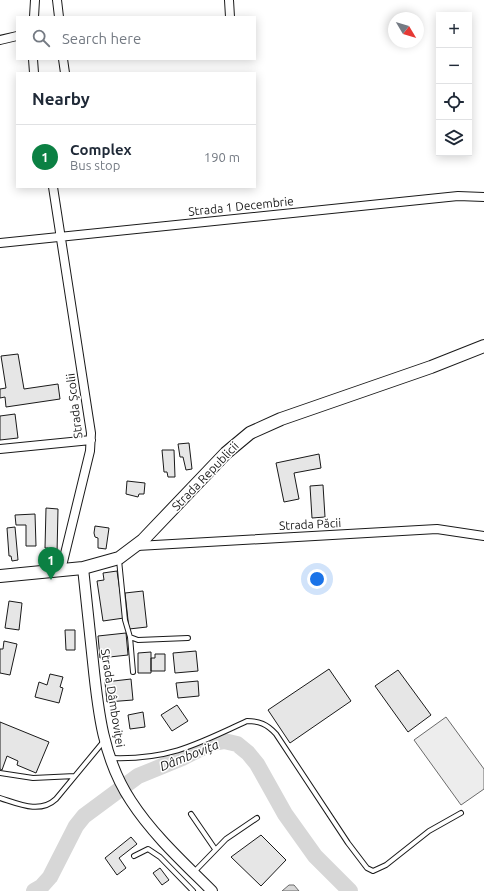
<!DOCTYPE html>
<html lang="en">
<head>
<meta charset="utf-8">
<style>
	body { margin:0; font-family:Ubuntu,sans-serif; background:#f6f6f7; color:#1f2937 }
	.controls { position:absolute; right:12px; top:12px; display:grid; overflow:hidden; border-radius:0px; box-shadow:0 2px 10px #0003 }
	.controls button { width:36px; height:36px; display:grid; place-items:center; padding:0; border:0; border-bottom:1px solid #e0e1e3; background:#fff; color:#1f2937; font:20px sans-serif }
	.compass { position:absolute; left:388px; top:12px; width:36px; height:36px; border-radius:50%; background:#fff; box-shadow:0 2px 10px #0003; rotate:128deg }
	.you { position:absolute; left:317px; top:579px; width:14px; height:14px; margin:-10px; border:3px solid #fff; border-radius:50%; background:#1a73e8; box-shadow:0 0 0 6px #1a73e833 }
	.badge { display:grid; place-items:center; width:26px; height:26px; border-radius:50%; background:#0b8043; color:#fff; font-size:13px; font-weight:700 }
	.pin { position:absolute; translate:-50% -33px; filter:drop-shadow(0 1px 2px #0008) }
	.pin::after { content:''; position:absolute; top:21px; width:14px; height:12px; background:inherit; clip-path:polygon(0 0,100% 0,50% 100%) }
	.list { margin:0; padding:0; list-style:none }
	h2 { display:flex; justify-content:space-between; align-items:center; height:52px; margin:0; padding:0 16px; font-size:17px }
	h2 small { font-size:13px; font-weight:400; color:#747a83 }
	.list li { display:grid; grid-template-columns:26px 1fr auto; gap:12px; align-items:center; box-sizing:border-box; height:64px; padding:0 16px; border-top:1px solid #e0e1e3 }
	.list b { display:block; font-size:15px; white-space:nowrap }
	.list p { margin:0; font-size:13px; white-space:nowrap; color:#747a83 }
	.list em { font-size:13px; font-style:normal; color:#747a83 }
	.icon { flex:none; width:22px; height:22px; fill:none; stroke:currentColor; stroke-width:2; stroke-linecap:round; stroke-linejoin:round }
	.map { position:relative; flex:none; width:484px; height:891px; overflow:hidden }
	.search { position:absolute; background:#fff; box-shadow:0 2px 10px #0003; left:16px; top:16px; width:240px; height:44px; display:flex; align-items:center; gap:10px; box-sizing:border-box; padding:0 14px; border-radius:0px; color:#747a83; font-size:15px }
	.panel { position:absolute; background:#fff; box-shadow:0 2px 10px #0003; left:16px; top:72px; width:240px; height:116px; border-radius:0px }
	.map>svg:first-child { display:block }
	.green { fill:#ededed; stroke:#6a6a6a }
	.water { fill:#d7d7d7; stroke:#6a6a6a }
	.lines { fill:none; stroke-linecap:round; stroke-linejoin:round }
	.river { stroke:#d7d7d7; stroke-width:16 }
	.building { fill:#e6e6e6; stroke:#1a1a1a }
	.service-casing { stroke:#1a1a1a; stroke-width:6 }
	.minor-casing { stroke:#1a1a1a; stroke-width:10 }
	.tertiary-casing { stroke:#1a1a1a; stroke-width:12 }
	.secondary-casing { stroke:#1a1a1a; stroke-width:14 }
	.service { stroke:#fff; stroke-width:4 }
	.minor { stroke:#fff; stroke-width:8 }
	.tertiary { stroke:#fff; stroke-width:10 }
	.secondary { stroke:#fff; stroke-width:12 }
	.labels { text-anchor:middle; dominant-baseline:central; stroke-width:3; stroke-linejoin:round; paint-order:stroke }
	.street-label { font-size:12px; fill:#1a1a1a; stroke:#fff }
	.water-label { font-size:13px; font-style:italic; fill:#1a1a1a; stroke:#fff }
</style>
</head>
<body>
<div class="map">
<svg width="484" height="891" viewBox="0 0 484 891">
	<rect width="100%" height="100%" fill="#fff"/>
	<!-- green -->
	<path class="green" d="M446 717 484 769V789L461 805 414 740Z"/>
	<!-- water -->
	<path class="water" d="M289 885H294L299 891H282Z"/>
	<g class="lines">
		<!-- river -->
		<path class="river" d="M34 891 41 887 50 877 76 826 84 816 138 776 182 758 212 743 224 741 237 744 248 753 257 764 285 814 315 856 350 891"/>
	</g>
	<!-- building -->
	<path class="building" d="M18 354 24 389 58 384 60 399 6 407 5 397 0 398V389L6 388 1 356Z
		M15 414 18 438 0 440V416Z
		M189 443 192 469 186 470 183 457H180L178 444Z
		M162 450H174L175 477H168L167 472H164Z
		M319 454 321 468 294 473 299 499 284 502 276 463Z
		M127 481 145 483 144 494H139L138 497 126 494Z
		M323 485 325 517 312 518 310 486Z
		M46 508 58 509 57 554H48V548H45Z
		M35 514 36 546H26V525H16L15 515Z
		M95 526 109 528 106 549 98 548V538L95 537 94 533Z
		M15 527 18 560 12 561 11 556H9L7 528Z
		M117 571 124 618 103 621 97 581 104 580 103 573Z
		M143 591 147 627 129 629 125 593Z
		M9 601 22 603 19 630 5 628Z
		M65 630H75V650H66Z
		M126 633 128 655 100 658 98 636Z
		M4 641 17 644 10 675 0 673V649H3Z
		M196 651 198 671 175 673 173 653Z
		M151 652V673H138V653Z
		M155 654H165V671H151V658H155Z
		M329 669 351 701 290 743 268 710Z
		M398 670 431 715 408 732 375 686Z
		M50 674 63 677 60 687 63 688 59 703 35 697 39 682 47 685Z
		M131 679 133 700 107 702 105 682Z
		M198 681 199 696 178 698 176 683Z
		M177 705 188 721 172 731 161 715Z
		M143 712 145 727 130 729 128 715Z
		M0 722 49 742 36 773 17 765 18 761 7 756 2 770 0 769Z
		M261 835 286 860 261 886 231 857Z
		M131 837 137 844 119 858 126 868 117 875 105 858Z
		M160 868 169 880 162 885 153 873Z"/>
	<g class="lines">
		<defs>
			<path id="service" d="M119 560 125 620 130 637 138 640 188 638
				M130 637 133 672
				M111 758C168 760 196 745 247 721 259 721 267 724 276 734L348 843 367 868 373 871 386 865 429 831 461 813
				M0 773 33 778 75 776
				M0 798C19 804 40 814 56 799L104 741
				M191 814 215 849
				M134 856 148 849 160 857 193 891
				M194 872 226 839 257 818"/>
			<path id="minor" d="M57 0 59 17
				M229 0 230 17
				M34 17 35 0
				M0 40 17 36
				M33 59 34 73
				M63 59 65 73
				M53 187 91 433 90 451 61 570
				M0 243 458 196 484 197
				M0 449 91 440
				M137 546 437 529 484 536"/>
			<path id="tertiary" d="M83 568C86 599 90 631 93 662 98 711 103 759 131 801 153 835 184 863 212 891"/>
			<path id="secondary" d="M0 576 83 568 119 558 143 540 226 453 250 433 281 419 431 367 484 346"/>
		</defs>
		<!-- service casing -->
		<use href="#service" class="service-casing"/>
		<!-- minor casing -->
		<use href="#minor" class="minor-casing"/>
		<!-- tertiary casing -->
		<use href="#tertiary" class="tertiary-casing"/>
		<!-- secondary casing -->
		<use href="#secondary" class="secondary-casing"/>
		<!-- service -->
		<use href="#service" class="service"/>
		<!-- minor -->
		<use href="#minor" class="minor"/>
		<!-- tertiary -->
		<use href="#tertiary" class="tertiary"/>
		<!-- secondary -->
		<use href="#secondary" class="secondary"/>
	</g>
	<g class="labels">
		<!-- street labels -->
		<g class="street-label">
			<text transform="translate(241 206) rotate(-6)">Strada 1 Decembrie</text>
			<text transform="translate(74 406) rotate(-97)">Strada Școlii</text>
			<text transform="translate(205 476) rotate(-46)">Strada Republicii</text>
			<text transform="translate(310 524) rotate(-3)">Strada Păcii</text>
			<text transform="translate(113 698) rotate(81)">Strada Dâmboviței</text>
		</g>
		<!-- water labels -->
		<g class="water-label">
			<text transform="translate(189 755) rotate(-22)">Dâmbovița</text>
		</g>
	</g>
</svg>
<div class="controls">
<button>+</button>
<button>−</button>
<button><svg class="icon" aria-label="locate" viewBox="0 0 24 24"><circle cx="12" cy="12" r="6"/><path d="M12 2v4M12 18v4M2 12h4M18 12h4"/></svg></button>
<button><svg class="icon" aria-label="layers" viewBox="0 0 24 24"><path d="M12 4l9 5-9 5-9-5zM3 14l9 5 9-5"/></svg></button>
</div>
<svg class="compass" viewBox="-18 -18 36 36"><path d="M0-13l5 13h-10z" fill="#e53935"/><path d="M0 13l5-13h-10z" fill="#747a83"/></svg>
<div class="you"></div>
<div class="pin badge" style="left:51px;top:580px">1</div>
<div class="search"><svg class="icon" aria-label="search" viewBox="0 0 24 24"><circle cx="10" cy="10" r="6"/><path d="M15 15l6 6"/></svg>Search here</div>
<section class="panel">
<h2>Nearby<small></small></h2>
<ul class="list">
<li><span class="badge">1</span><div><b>Complex</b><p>Bus stop</p></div><em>190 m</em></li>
</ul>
</section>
</div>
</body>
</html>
